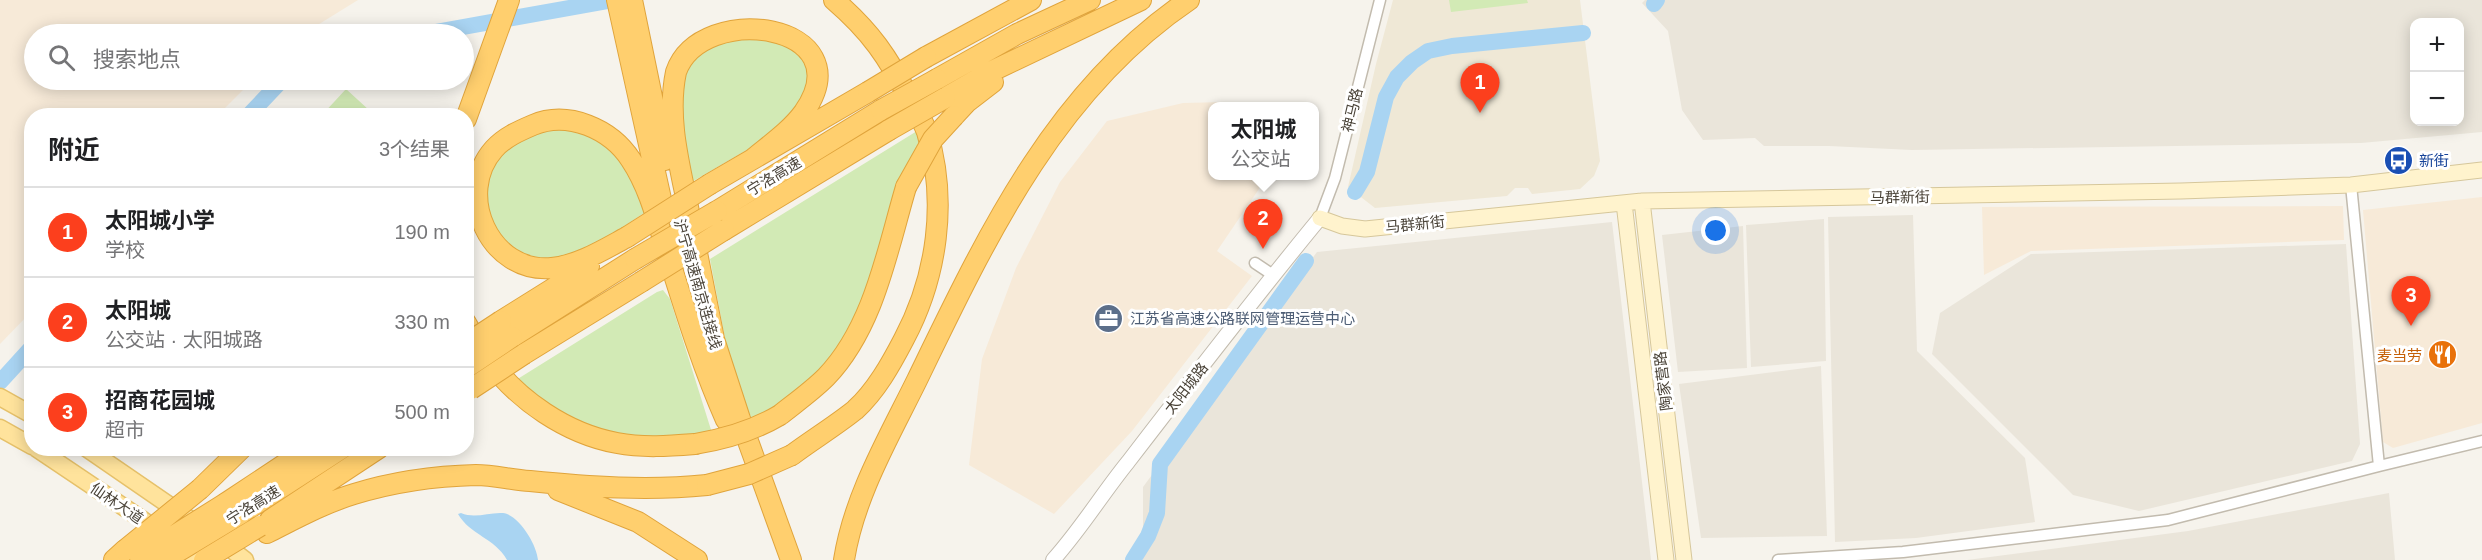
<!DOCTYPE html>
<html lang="zh">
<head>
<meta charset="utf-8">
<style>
	body { margin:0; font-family:Helvetica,"Noto Sans SC",sans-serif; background:#f2f2f2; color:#202124 }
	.controls { position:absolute; right:18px; top:18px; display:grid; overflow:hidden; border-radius:12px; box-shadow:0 3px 15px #0003 }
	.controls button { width:54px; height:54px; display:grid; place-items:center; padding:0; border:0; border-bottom:2px solid #e0e0e0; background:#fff; color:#202124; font:30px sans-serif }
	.you { position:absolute; left:1716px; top:231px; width:21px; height:21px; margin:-15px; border:4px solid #fff; border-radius:50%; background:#1a73e8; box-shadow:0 0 0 9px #1a73e833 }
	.badge { display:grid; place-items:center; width:39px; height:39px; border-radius:50%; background:#fc3f1d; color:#fff; font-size:20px; font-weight:700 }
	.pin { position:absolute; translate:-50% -50px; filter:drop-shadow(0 2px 3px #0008) }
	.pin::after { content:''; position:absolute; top:32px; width:21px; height:18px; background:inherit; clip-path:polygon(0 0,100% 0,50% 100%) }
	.popup { position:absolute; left:1208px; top:102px; width:111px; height:78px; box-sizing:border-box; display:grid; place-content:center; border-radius:12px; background:#fff; filter:drop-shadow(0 2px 4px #0005); font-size:20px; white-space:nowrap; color:#757577 }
	.popup b { font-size:22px; color:#202124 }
	.popup::after { content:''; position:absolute; left:50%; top:100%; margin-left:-12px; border:12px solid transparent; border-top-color:#fff }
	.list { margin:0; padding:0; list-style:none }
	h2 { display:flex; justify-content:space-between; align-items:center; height:78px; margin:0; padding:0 24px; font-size:26px }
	h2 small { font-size:20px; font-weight:400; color:#757577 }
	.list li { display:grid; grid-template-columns:39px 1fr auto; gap:18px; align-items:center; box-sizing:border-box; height:90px; padding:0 24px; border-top:2px solid #e0e0e0 }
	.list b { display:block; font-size:22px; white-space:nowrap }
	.list p { margin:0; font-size:20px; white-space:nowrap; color:#757577 }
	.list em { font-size:20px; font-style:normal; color:#757577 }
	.icon { flex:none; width:33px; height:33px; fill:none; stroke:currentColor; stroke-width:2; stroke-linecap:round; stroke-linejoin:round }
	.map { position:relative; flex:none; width:2482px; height:560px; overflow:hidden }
	.search { position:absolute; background:#fff; box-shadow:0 3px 15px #0003; left:24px; top:24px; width:450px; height:66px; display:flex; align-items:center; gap:15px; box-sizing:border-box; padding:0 21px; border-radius:33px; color:#757577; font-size:22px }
	.panel { position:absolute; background:#fff; box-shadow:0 3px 15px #0003; left:24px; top:108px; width:450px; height:348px; border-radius:24px }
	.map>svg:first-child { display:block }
	.residential { fill:#eae5da; fill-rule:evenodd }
	.commercial { fill:#f7ead8 }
	.education { fill:#efe8d6 }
	.green { fill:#d2eab5 }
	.water { fill:#a9d4f2 }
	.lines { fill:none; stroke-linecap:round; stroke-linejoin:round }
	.river { stroke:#a9d4f2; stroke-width:16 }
	.minor-casing { stroke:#c2bbae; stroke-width:13 }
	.tertiary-casing { stroke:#c2bbae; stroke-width:16 }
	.secondary-casing { stroke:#d6c79b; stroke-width:17 }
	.primary-casing { stroke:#e6c16a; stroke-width:19 }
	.motorway-casing { stroke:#e0a43c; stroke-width:22 }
	.minor { stroke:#fff; stroke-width:10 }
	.tertiary { stroke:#fff; stroke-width:14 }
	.secondary { stroke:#fff3cd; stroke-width:15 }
	.primary { stroke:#ffe39c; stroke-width:16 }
	.motorway { stroke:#ffcf6e; stroke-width:20 }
	.motorway-bridge-casing { stroke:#e0a43c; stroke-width:22; stroke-linecap:butt }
	.motorway-bridge { stroke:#ffcf6e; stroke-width:20 }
	.labels { text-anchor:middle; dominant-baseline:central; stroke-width:6; stroke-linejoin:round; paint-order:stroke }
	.street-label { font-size:15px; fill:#4b4439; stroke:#fff }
	.transit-label { font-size:15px; fill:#164399; stroke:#fff; text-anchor:start }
	.service-label { font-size:15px; fill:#4e5e75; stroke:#fff; text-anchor:start }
	.food-label { font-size:15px; fill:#c56008; stroke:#fff; text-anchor:end }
</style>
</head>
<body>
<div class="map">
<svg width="2482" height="560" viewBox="0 0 2482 560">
	<rect width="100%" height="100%" fill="#f6f3ec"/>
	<!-- residential -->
	<path class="residential" d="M1645 0H2482V132L2361 143 1912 150 1829 146H1764L1755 138 1703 140 1682 110 1668 31 1642 3ZM2414 22H2460V122H2414Z
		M1913 215 1917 351 2025 458 2035 522 1916 538 1835 542 1828 217Z
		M1824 219 1826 361 1751 367 1746 225Z
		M1612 222 1651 560H1143V487L1317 252Z
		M1743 226 1747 368 1678 372 1662 235Z
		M2346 244 2360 444 2352 461 2139 511 2073 495 1932 354 1940 313 2031 254Z
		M1821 366 1827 536 1701 538 1679 384Z
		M2389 493 2395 560H1967L2188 531Z"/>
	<!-- commercial -->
	<path class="commercial" d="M0 0H358L303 34H34V80H253L218 115 32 116 31 312 0 344Z
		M1225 102 1235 106H1212V176H1264L1259 189 1217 251 1252 276 1132 431 1054 514 969 465 982 359 1016 268 1060 182 1107 121 1183 103Z
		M2482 197V423L2393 448 2383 442 2363 210Z
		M2343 206 2344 240 2031 251 1984 275 1982 207Z"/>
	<!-- education -->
	<path class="education" d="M1393 0H1580L1600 161 1594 176 1580 189 1532 194 1528 188H1515L1507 196 1375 208 1348 187 1376 64Z"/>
	<!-- green -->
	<path class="green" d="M1449 0H1527L1528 3 1451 12Z
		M734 20C779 21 780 29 809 60L807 97 771 136 690 183 681 134 680 76 709 32Z
		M346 89 369 110 364 115H322Z
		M562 125 614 145 647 211 608 237 565 260 525 259 491 233 484 186 488 171 511 142Z
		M917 131 922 139 903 174 860 305 841 345 817 373 786 402 751 419 726 344 710 259Z
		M663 290 670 299 712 433C668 442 621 440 578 423 556 413 536 395 516 380L657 292Z"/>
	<!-- water -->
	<path class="water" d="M461 513C475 519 489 512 503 513 519 515 537 545 538 560H507C495 538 470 535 458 514Z"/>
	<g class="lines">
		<!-- river -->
		<path class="river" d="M1654 4 1657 0
			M424 34 614 0
			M248 116 282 80
			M1355 192 1367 172 1386 97 1397 77 1412 62 1428 51 1452 46 1583 33
			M0 382 32 347
			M1133 560 1148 536 1157 513 1160 464 1306 261"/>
		<defs>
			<path id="minor" d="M2351 185 2379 466 2482 441
				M1320 218 1335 178 1380 0
				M1255 263 1273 275
				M1778 560 1903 552 2168 520 2379 466"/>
			<path id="tertiary" d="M1053 560C1081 529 1102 494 1128 462 1191 380 1254 298 1320 218"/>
			<path id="secondary" d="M1642 201 1684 560
				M1624 203 1666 560
				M1320 218 1342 226 1365 229 1642 201 2181 191 2351 185 2482 170"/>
			<path id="primary" d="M0 397 32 415
				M0 428 32 446
				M36 448 140 518 197 560
				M86 448 214 536 245 560"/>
			<path id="motorway" d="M617 0 661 199
				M632 0 665 160
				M926 57 1031 0
				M937 79 1017 34 1090 0
				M945 98 992 71 1141 0
				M954 116 967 102 993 82
				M466 119 509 0
				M710 184 868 92
				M717 211 881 110
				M724 230 889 130
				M627 237C603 250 579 265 552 268 490 274 454 194 494 149 505 137 519 131 533 125 568 110 611 129 631 160 651 190 659 228 670 262 687 316 703 368 726 420
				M501 321 589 266
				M466 323C473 335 480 348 488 359 517 400 567 434 617 443 643 448 669 446 695 444
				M712 333 740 419 791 560
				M512 337 635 259
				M715 344C706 297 696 249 687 202 678 159 667 115 676 72 701 0 865 23 804 112 791 130 771 144 754 158
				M524 354 641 282
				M780 415C795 403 812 391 826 377 874 327 887 251 906 187
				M792 455C812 440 835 426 855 410 876 391 891 364 904 339 937 277 948 201 927 132 923 121 916 110 910 100 888 57 871 32 834 0
				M200 489 242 448
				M558 490 638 522 697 560
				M226 503 309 448
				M242 513 342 448
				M270 520 379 448
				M267 533C295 519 324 503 354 494 393 482 435 476 476 475 494 475 512 480 530 481 589 487 648 491 707 485
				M114 560 125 550
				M844 560C854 496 889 437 917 380 986 238 1054 91 1189 0"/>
		</defs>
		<!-- minor casing -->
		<use href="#minor" class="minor-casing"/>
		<!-- tertiary casing -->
		<use href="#tertiary" class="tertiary-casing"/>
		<!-- secondary casing -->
		<use href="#secondary" class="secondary-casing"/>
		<!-- primary casing -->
		<use href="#primary" class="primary-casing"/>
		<!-- motorway casing -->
		<use href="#motorway" class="motorway-casing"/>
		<!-- minor -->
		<use href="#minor" class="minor"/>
		<!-- tertiary -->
		<use href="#tertiary" class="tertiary"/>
		<!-- secondary -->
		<use href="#secondary" class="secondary"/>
		<!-- primary -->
		<use href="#primary" class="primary"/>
		<!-- motorway -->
		<use href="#motorway" class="motorway"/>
		<defs>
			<path id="motorway-bridge" d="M868 92 926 57
				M881 110 937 79
				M889 130 945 98
				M906 187 933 139 954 116
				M627 237 710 184
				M635 259 717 211
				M641 282 724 230
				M466 344 501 321
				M466 368 512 337
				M471 389 524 354
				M695 444C726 439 753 431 780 415
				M707 485 749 474 792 455
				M125 550 200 489
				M140 557 226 503
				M164 560 242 513
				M204 560 260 526"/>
		</defs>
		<!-- motorway-bridge casing -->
		<use href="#motorway-bridge" class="motorway-bridge-casing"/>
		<!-- motorway-bridge -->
		<use href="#motorway-bridge" class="motorway-bridge"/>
	</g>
	<!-- icons -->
	<defs>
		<symbol id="bus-disc" viewBox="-11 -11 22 22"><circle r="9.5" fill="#1a4fb4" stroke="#fff"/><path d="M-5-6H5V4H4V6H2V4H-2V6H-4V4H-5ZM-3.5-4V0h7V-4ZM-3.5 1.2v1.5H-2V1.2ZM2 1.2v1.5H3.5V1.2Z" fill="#fff"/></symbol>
		<symbol id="office-disc" viewBox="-11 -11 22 22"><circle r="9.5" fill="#5c6f8a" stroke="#fff"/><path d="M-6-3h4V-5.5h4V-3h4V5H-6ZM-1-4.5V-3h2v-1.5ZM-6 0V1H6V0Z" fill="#fff"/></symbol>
		<symbol id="restaurant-disc" viewBox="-11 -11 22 22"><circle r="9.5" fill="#e8710a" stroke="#fff"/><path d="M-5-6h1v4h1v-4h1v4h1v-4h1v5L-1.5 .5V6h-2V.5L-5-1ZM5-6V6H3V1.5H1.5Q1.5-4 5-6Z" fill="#fff"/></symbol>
	</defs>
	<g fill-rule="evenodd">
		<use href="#bus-disc" x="2382" y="144" width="33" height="33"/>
		<use href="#office-disc" x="1092" y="302" width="33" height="33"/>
		<use href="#restaurant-disc" x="2426" y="338" width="33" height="33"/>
	</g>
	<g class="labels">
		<!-- street labels -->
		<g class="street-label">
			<text transform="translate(1352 110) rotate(-77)">神马路</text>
			<text transform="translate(774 176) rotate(-31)">宁洛高速</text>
			<text transform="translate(1900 197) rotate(-1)">马群新街</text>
			<text transform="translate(1415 224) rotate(-6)">马群新街</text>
			<text transform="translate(698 284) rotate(74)">沪宁高速南京连接线</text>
			<text transform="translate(1663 381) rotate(-97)">陶家营路</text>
			<text transform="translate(1186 388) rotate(-52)">太阳城路</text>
			<text transform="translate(117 503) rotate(34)">仙林大道</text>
			<text transform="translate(253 505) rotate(-32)">宁洛高速</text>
		</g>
		<!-- transit labels -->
		<g class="transit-label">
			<text x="2419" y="160">新街</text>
		</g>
		<!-- service labels -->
		<g class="service-label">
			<text x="1130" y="318">江苏省高速公路联网管理运营中心</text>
		</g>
		<!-- food labels -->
		<g class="food-label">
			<text x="2422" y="355">麦当劳</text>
		</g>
	</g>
</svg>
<div class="controls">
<button>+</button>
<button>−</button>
</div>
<div class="you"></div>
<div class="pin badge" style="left:1480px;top:113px">1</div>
<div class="pin badge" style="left:1263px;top:249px">2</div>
<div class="popup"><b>太阳城</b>公交站</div>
<div class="pin badge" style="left:2411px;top:326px">3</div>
<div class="search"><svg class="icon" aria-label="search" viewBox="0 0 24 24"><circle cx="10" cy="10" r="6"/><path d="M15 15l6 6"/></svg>搜索地点</div>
<section class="panel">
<h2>附近<small>3个结果</small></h2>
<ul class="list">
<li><span class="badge">1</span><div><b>太阳城小学</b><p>学校</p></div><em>190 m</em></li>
<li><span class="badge">2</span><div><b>太阳城</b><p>公交站 · 太阳城路</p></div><em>330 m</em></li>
<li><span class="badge">3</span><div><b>招商花园城</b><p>超市</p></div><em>500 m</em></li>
</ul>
</section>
</div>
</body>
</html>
